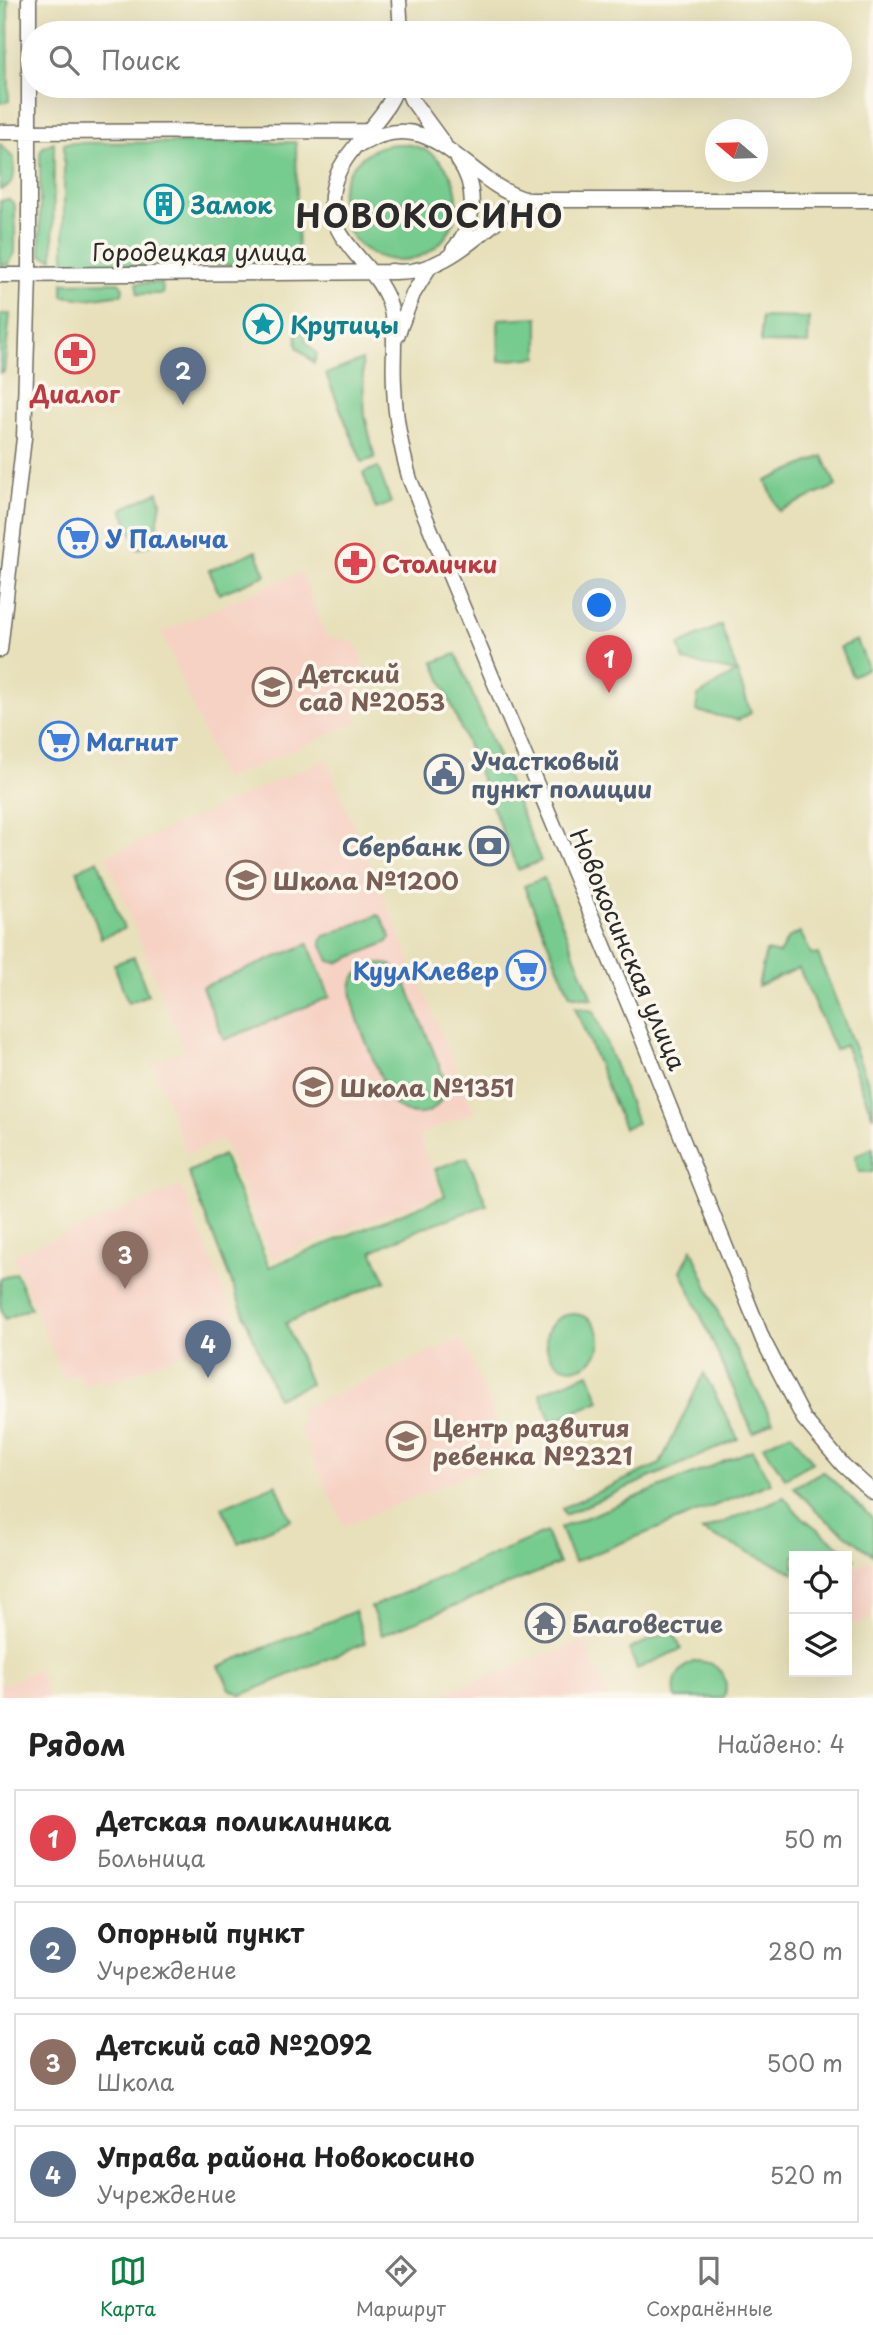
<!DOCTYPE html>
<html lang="ru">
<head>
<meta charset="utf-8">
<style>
	body { margin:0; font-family:"Playpen Sans",sans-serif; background:#f2f2f2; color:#222 }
	.controls { position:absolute; right:21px; bottom:21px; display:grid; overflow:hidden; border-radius:0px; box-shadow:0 7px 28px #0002 }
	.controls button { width:63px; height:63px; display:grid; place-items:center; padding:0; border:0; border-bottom:2px solid #e0e0e0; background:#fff; color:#222; font:35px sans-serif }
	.compass { position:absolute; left:705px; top:119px; width:63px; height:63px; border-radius:50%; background:#fff; box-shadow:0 7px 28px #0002; rotate:289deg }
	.you { position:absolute; left:600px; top:606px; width:24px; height:24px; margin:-18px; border:5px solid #fff; border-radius:50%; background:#1a73e8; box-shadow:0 0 0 10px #1a73e833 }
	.badge { display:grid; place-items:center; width:46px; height:46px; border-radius:50%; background:#0b8043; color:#fff; font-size:23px; font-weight:700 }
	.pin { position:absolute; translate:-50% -58px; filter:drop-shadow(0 2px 4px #0008) }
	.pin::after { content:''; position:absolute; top:37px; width:24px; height:21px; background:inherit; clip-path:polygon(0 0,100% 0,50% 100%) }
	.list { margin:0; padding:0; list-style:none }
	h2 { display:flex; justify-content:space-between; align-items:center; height:91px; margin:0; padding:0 28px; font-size:30px }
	h2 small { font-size:23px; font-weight:400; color:#767676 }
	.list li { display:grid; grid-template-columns:46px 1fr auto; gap:21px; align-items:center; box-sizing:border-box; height:98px; margin:0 14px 14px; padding:0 14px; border:2px solid #e0e0e0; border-radius:0px }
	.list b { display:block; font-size:26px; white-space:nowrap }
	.list p { margin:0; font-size:23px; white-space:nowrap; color:#767676 }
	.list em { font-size:23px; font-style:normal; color:#767676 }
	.icon { flex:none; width:38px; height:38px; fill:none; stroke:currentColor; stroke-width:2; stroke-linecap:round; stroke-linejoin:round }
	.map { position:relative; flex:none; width:873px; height:1698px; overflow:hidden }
	.search { position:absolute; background:#fff; box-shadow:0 7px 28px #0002; left:21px; right:21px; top:21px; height:77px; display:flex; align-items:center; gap:18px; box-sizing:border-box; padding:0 24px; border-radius:38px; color:#767676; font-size:26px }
	.sheet { height:539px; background:#fff }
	nav { display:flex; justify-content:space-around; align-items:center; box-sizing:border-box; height:98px; border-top:2px solid #e0e0e0; background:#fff; font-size:19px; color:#767676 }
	nav a { display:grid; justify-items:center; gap:4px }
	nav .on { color:#0b8043 }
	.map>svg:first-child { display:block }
	.built { fill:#f6d2c4 }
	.green { fill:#76cb8e; stroke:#507b5c; stroke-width:2 }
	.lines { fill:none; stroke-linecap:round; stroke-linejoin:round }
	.minor-casing { stroke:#6d6a5d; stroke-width:17 }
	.minor { stroke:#fff; stroke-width:14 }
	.labels { text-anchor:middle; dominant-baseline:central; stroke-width:7; stroke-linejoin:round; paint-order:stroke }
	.culture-label { font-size:24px; font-weight:bold; fill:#0d838f; stroke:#fbf7ec; text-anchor:start }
	.street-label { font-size:24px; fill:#2b2b2b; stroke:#fbf7ec }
	.health-label { font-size:24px; font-weight:bold; fill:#be3a42; stroke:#fbf7ec }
	.shop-label { font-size:24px; font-weight:bold; fill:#366cbe; stroke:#fbf7ec; text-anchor:start }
	.education-label { font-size:24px; font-weight:bold; fill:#785e54; stroke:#fbf7ec; text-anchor:start }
	.service-label { font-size:24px; font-weight:bold; fill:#4e5e75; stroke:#fbf7ec; text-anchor:start }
	.worship-label { font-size:24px; font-weight:bold; fill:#5b616d; stroke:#fbf7ec; text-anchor:start }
	.district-label { font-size:32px; font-weight:bold; letter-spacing:2px; fill:#2b2b2b; stroke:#fbf7ec }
</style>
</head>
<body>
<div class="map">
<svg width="873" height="1698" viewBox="0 0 873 1698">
	<rect width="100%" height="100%" fill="#fbf7ec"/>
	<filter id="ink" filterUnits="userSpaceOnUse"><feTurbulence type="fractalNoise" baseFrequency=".0143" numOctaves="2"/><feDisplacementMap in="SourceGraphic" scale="14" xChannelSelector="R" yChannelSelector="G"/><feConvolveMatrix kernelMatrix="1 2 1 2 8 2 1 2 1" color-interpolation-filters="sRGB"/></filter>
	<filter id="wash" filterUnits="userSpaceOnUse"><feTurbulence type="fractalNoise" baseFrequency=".00686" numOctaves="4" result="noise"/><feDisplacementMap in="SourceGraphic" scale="28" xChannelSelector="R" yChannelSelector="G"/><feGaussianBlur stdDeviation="1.57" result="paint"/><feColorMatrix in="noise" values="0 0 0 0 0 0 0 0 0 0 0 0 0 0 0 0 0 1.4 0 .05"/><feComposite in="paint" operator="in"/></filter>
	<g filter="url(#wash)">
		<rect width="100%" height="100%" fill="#e7e0ba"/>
		<!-- built -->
		<path class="built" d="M301 572 326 636 356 643 365 668 353 705 359 722 223 780 162 632Z
			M326 759 474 1112 419 1135 440 1194 272 1259 223 1140 187 1154 152 1063 184 1050 106 856Z
			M181 1186 240 1329 105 1385 102 1379 83 1386 78 1374 64 1379 13 1255Z
			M462 1338 512 1456 344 1526 298 1426 304 1423 299 1410Z
			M868 1561 873 1566V1608L869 1619 847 1628V1571Z
			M584 1641 608 1698H429Z
			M39 1669 49 1698H0V1686Z"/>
		<!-- green -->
		<path class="green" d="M0 0H8L9 101 0 103Z
			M54 142 53 259 43 256 40 251V153L43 147Z
			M296 142 298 264 64 267V143Z
			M341 202a58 58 0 1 1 116 0a58 58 0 1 1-116 0Z
			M0 144 14 158C14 173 17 185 0 190Z
			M8 199 15 205V253L8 265H0V201Z
			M119 282 123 288 122 294 87 299 63 296V283Z
			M136 283H162L163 294H138Z
			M0 314H10L4 372 0 373Z
			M538 317V357L499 361 498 319Z
			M761 317 809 318 808 344 761 343Z
			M296 331 304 333 306 342 317 354 314 363 297 347Z
			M362 360 365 416 375 458 362 462 326 374Z
			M823 456 836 486 779 511 766 481Z
			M378 467 391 503 376 509 363 473Z
			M158 492 161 502 154 543 138 549 122 509Z
			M256 551 266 575 219 594 209 570Z
			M721 625 751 713 738 720 696 711 698 696 736 672 684 661 679 645Z
			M857 640 868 668 852 676 840 647Z
			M456 654 541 861 518 870 434 662Z
			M98 860 124 929 101 938 77 870Z
			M544 878 592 999 570 995 524 886Z
			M377 915 381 917 391 937 388 942 337 963 329 961 321 943 323 937Z
			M800 932 812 955 818 954 873 1095V1117L845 1045 835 1050 799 968 758 986 766 951 779 954 788 938Z
			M308 944 330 997 224 1040 202 987Z
			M134 957 148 995 128 1003 114 964Z
			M377 963 391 965 403 976 445 1080C444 1113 419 1124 393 1104 383 1081 346 1004 352 983 355 972 367 968 377 963Z
			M575 1007 594 1011 637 1123 624 1128Z
			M873 1148V1172H859L855 1155Z
			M223 1155 269 1267 445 1196 435 1169 467 1157 487 1205 425 1227 372 1251 386 1281 286 1323 310 1384 277 1398 188 1172Z
			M692 1249 725 1329 773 1422 753 1433 681 1271Z
			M16 1273 31 1308 5 1319 0 1307V1279Z
			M546 1341a27 27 0 1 1 54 0a27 27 0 1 1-54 0Z
			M589 1373 600 1401 551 1422 540 1393Z
			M704 1373 738 1439 565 1515 562 1508 660 1464Z
			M791 1433 813 1462 785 1478 763 1446Z
			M752 1450 771 1483 574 1562 560 1528Z
			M823 1471 873 1519V1555L820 1515 794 1487Z
			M276 1484 291 1520 238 1543 222 1507Z
			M784 1497 796 1512 855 1559 847 1563V1556H794V1573L702 1531Z
			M546 1532 559 1564 382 1635 371 1607Z
			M355 1611 365 1643 242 1695 230 1689 219 1666Z
			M673 1630 681 1649 637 1669 629 1649Z
			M696 1661C717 1661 731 1677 724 1698H676C671 1680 679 1667 696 1661Z"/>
	</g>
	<g filter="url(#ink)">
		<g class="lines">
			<defs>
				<path id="minor" d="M399 0 401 33
					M397 86C384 125 340 149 333 189 323 240 372 259 388 300 398 327 392 356 394 385 395 417 401 448 410 480L630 1008 763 1340 804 1419 843 1465 873 1492
					M406 86 411 99 444 144
					M0 132 374 131
					M362 144C435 101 465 184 528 200H873
					M453 250C476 224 478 188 458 160
					M391 271C428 277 465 248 492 225 503 216 514 203 528 200
					M0 275 397 272
					M397 336 413 294 430 266
					M0 650 24 438 29 275V0"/>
			</defs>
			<!-- minor casing -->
			<use href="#minor" class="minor-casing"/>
			<!-- minor -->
			<use href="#minor" class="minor"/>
		</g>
	</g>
	<!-- icons -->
	<defs>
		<symbol id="building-ring" viewBox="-11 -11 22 22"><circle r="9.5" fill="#fbf7ec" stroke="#0f9aa8" stroke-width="1.5"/><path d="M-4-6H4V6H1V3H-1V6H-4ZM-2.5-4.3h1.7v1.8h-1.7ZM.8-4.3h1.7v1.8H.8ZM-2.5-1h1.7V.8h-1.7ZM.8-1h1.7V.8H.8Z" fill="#0f9aa8"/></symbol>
		<symbol id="sight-ring" viewBox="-11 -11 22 22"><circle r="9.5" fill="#fbf7ec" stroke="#0f9aa8" stroke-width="1.5"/><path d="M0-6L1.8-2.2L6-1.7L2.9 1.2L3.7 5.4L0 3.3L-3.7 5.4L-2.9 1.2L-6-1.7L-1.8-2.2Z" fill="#0f9aa8"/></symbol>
		<symbol id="pharmacy-ring" viewBox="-11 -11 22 22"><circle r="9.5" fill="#fbf7ec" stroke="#e0444e" stroke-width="1.5"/><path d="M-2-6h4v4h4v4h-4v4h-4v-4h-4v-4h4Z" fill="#e0444e"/></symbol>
		<symbol id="supermarket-ring" viewBox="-11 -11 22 22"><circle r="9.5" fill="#fbf7ec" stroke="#3f7fe0" stroke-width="1.5"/><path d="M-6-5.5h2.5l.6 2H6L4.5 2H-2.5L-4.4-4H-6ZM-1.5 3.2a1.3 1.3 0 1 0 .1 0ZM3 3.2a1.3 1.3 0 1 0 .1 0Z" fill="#3f7fe0"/></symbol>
		<symbol id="school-ring" viewBox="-11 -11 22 22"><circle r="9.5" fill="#fbf7ec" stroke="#8d6e63" stroke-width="1.5"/><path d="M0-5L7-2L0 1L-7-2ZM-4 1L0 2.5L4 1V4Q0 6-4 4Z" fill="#8d6e63"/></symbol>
		<symbol id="civic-ring" viewBox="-11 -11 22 22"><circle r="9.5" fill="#fbf7ec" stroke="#5c6f8a" stroke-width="1.5"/><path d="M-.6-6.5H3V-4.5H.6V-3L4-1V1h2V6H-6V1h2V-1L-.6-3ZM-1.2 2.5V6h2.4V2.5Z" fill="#5c6f8a"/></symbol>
		<symbol id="bank-ring" viewBox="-11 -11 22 22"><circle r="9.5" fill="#fbf7ec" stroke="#5c6f8a" stroke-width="1.5"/><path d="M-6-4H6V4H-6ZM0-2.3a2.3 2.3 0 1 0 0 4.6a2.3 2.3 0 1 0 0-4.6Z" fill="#5c6f8a"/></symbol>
		<symbol id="temple-ring" viewBox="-11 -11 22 22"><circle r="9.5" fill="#fbf7ec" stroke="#6b7280" stroke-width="1.5"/><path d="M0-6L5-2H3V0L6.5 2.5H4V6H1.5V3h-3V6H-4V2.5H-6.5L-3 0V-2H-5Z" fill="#6b7280"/></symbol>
	</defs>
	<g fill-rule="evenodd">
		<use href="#building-ring" x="142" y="182" width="44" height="44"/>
		<use href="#sight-ring" x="241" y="302" width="44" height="44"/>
		<use href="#pharmacy-ring" x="53" y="332" width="44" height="44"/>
		<use href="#supermarket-ring" x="56" y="516" width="44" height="44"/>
		<use href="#pharmacy-ring" x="333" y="541" width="44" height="44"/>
		<use href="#school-ring" x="250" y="665" width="44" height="44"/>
		<use href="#supermarket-ring" x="37" y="719" width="44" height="44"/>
		<use href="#civic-ring" x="422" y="752" width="44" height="44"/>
		<use href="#bank-ring" x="467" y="824" width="44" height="44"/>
		<use href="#school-ring" x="224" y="858" width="44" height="44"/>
		<use href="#supermarket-ring" x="504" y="948" width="44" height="44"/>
		<use href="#school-ring" x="291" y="1065" width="44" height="44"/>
		<use href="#school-ring" x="384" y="1419" width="44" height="44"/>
		<use href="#temple-ring" x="523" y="1601" width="44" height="44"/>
	</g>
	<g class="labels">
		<!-- culture labels -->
		<g class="culture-label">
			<text x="191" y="204">Замок</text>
			<text x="290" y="324">Крутицы</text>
		</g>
		<!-- street labels -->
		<g class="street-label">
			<text x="199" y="251">Городецкая улица</text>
			<text transform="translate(629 949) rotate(67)">Новокосинская улица</text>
		</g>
		<!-- health labels -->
		<g class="health-label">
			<text x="75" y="393">Диалог</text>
			<text x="382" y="563" text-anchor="start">Столички</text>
		</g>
		<!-- shop labels -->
		<g class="shop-label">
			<text x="105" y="538">У Палыча</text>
			<text x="86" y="741">Магнит</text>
			<text x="499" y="970" text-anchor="end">КуулКлевер</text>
		</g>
		<!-- education labels -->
		<g class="education-label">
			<text x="299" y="673">Детский<tspan x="299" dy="28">сад №2053</tspan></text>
			<text x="273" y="880">Школа №1200</text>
			<text x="340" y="1087">Школа №1351</text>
			<text x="433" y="1427">Центр развития<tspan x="433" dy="28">ребенка №2321</tspan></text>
		</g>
		<!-- service labels -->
		<g class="service-label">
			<text x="471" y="760">Участковый<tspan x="471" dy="28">пункт полиции</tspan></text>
			<text x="462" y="846" text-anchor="end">Сбербанк</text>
		</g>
		<!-- worship labels -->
		<g class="worship-label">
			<text x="572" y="1623">Благовестие</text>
		</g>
		<!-- district labels -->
		<g class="district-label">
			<text x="430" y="215">НОВОКОСИНО</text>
		</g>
	</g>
</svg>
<div class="controls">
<button><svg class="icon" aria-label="locate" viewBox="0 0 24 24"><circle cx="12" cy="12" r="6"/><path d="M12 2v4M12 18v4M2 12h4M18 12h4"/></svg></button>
<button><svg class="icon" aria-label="layers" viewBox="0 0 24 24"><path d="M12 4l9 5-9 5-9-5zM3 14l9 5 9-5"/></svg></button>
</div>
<svg class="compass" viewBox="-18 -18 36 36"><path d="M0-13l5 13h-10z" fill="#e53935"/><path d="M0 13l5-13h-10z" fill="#767676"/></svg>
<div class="you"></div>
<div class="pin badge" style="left:609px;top:693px;background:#e0444e">1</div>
<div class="pin badge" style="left:183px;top:405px;background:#5c6f8a">2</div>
<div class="pin badge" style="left:125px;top:1289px;background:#8d6e63">3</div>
<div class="pin badge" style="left:208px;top:1378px;background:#5c6f8a">4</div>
<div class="search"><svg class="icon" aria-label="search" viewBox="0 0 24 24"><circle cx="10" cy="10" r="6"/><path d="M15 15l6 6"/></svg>Поиск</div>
</div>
<section class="sheet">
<h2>Рядом<small>Найдено: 4</small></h2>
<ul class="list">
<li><span class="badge" style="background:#e0444e">1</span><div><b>Детская поликлиника</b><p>Больница</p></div><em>50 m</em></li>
<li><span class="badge" style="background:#5c6f8a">2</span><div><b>Опорный пункт</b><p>Учреждение</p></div><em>280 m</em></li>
<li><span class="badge" style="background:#8d6e63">3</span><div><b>Детский сад №2092</b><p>Школа</p></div><em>500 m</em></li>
<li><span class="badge" style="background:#5c6f8a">4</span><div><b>Управа района Новокосино</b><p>Учреждение</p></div><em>520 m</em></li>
</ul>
</section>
<nav>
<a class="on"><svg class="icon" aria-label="map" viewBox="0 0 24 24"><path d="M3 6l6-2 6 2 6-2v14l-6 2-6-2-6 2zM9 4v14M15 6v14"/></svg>Карта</a>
<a><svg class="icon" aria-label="directions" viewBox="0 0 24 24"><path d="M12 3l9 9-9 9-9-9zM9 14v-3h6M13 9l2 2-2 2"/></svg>Маршрут</a>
<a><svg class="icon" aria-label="saved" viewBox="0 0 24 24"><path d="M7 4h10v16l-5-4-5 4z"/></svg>Сохранённые</a>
</nav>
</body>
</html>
